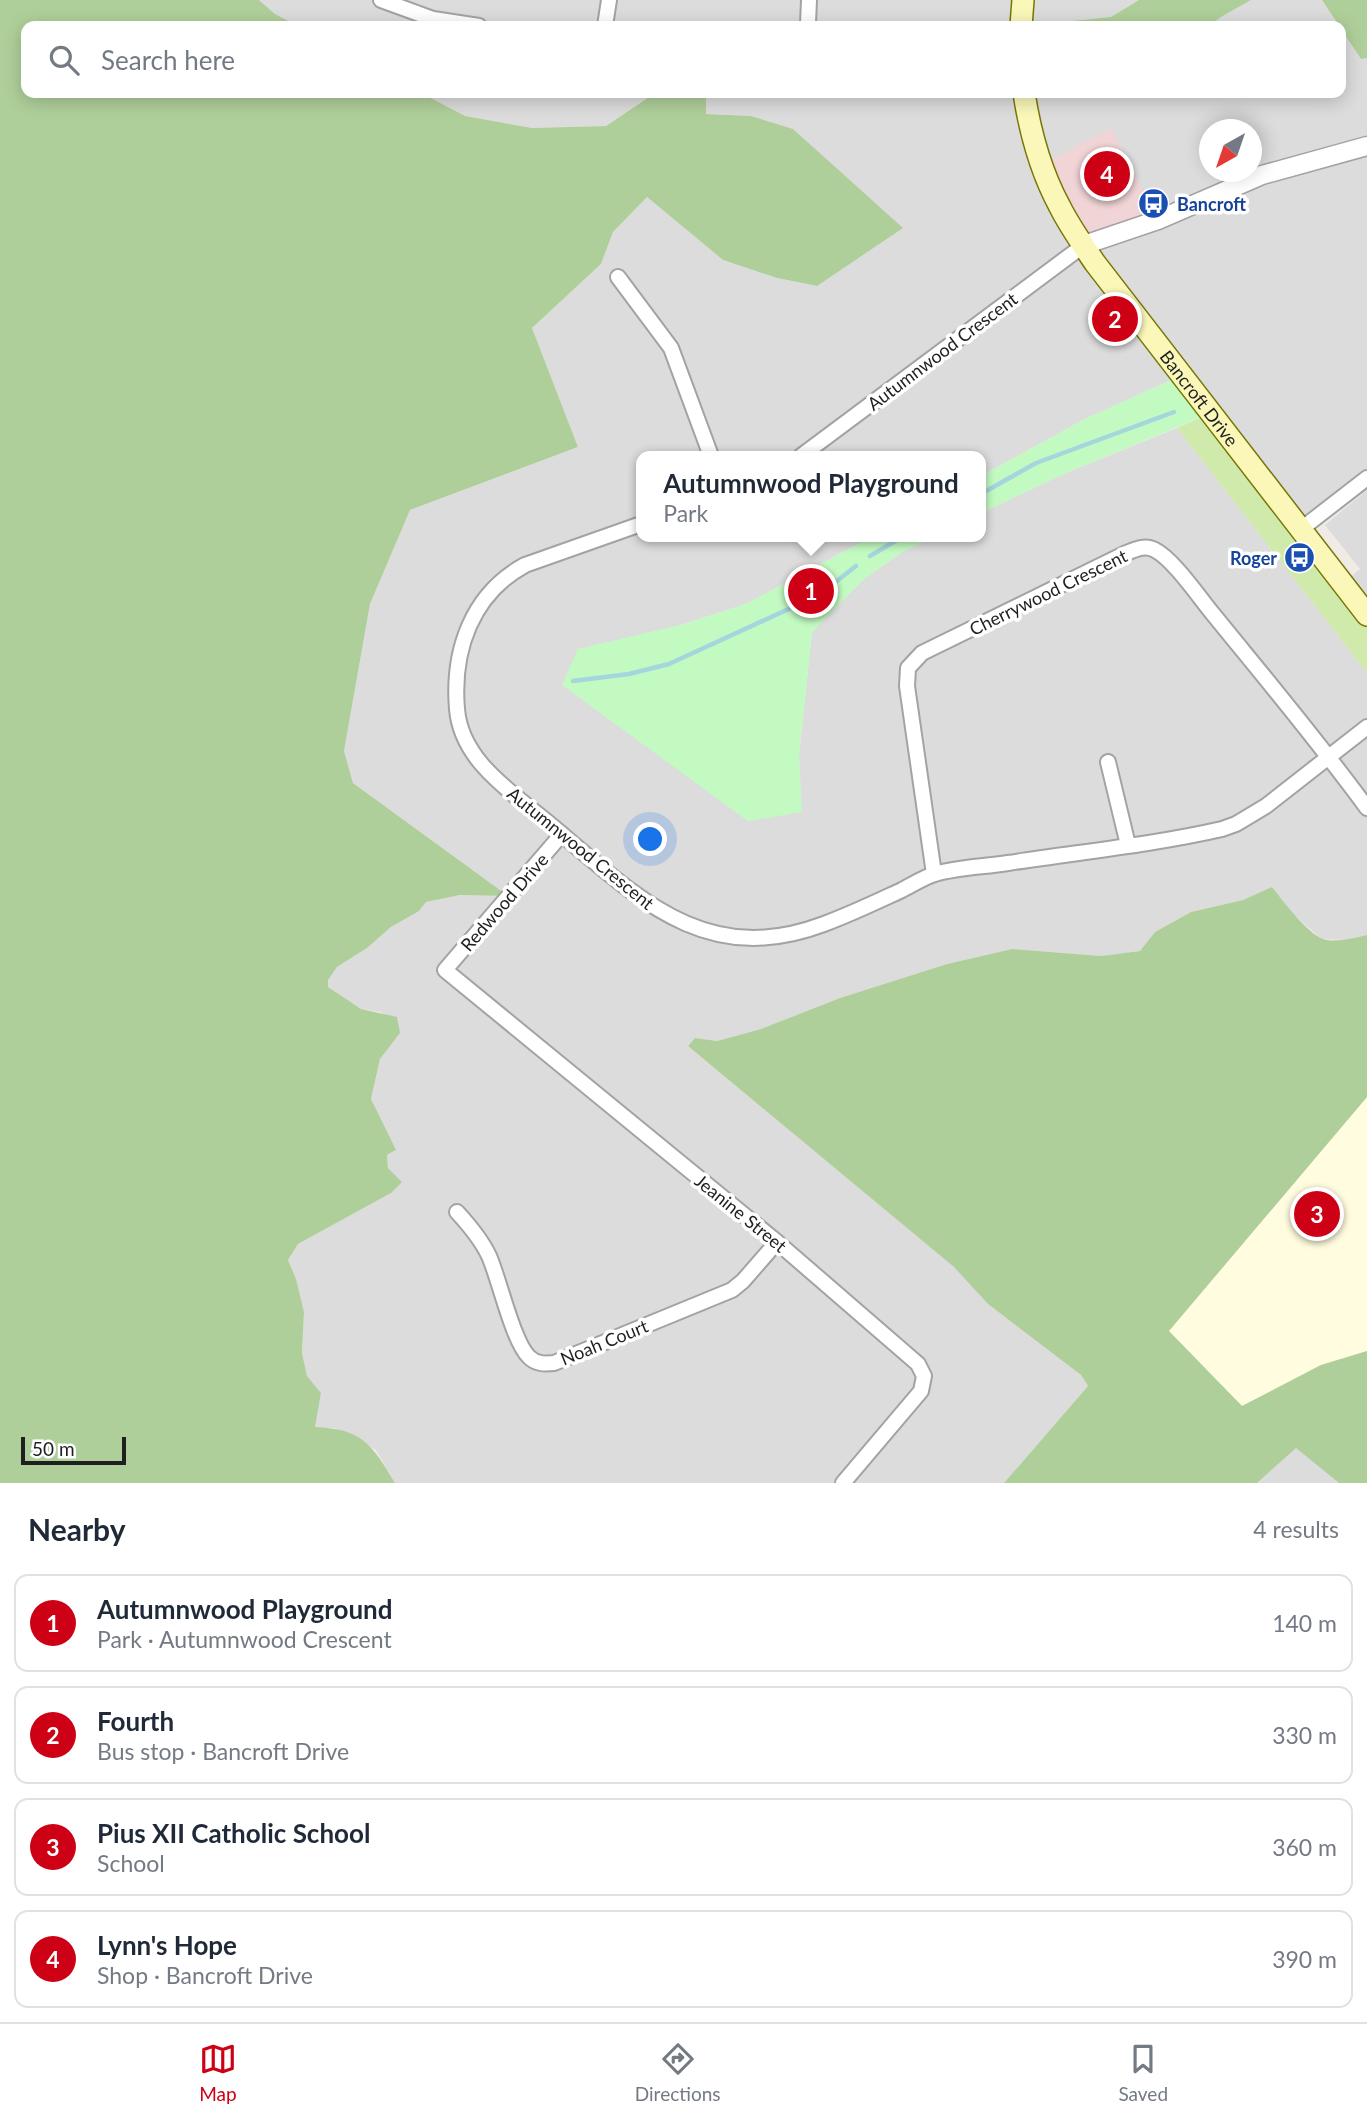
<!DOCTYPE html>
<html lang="en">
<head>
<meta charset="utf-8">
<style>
	body { margin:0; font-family:Lato,sans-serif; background:#f6f6f7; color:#1f2937 }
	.compass { position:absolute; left:1199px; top:119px; width:63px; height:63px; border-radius:50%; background:#fff; box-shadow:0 4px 18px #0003; rotate:220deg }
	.scale { position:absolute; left:21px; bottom:18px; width:105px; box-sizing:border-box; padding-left:7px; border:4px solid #1f1f1f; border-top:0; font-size:19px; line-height:24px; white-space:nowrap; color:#1f1f1f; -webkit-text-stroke:5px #fff; paint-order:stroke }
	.you { position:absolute; left:651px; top:840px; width:24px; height:24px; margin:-18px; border:5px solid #fff; border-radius:50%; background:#1a73e8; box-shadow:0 0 0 10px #1a73e833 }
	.badge { display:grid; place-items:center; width:46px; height:46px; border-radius:50%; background:#ce0015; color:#fff; font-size:23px; font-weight:700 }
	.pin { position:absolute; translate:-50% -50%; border:4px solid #fff; box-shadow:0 2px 7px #0006 }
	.popup { position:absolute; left:636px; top:451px; width:350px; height:91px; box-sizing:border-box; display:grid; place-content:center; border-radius:14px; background:#fff; filter:drop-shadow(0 2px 5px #0005); font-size:23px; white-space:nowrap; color:#747a83 }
	.popup b { font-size:26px; color:#1f2937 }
	.popup::after { content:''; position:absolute; left:50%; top:100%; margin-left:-14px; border:14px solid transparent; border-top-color:#fff }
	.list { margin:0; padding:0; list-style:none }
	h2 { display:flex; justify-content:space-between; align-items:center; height:91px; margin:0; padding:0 28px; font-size:30px }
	h2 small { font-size:23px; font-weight:400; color:#747a83 }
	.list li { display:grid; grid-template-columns:46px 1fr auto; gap:21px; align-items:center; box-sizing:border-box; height:98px; margin:0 14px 14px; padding:0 14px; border:2px solid #e0e1e3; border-radius:14px }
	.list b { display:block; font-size:26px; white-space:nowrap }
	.list p { margin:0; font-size:23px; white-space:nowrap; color:#747a83 }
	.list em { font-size:23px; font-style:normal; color:#747a83 }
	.icon { flex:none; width:38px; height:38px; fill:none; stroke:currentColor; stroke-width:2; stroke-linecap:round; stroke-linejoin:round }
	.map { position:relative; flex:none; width:1367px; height:1483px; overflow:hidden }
	.search { position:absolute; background:#fff; box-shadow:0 4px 18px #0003; left:21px; right:21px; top:21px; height:77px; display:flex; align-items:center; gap:18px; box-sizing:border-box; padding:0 24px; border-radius:14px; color:#747a83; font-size:26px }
	.sheet { height:539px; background:#fff }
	nav { display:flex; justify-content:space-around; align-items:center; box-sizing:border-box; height:98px; border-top:2px solid #e0e1e3; background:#fff; font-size:19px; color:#747a83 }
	nav a { display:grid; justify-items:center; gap:4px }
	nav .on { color:#ce0015 }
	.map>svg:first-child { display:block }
	.residential { fill:#dddcdc; fill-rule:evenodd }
	.commercial { fill:#f0d4d6 }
	.education { fill:#fffcdf }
	.grass { fill:#d0eaab }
	.forest { fill:#afcf9a }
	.park { fill:#c3fac2 }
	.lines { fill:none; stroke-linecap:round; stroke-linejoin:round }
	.stream { stroke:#a5d6dd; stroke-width:4.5 }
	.minor-casing { stroke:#a3a3a3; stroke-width:18 }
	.tertiary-casing { stroke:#a3a3a3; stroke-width:21 }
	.secondary-casing { stroke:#767704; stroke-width:24 }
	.minor { stroke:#fff; stroke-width:14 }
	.tertiary { stroke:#fff; stroke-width:18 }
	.secondary { stroke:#faf7b9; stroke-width:21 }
	.labels { text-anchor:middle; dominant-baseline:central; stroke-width:7; stroke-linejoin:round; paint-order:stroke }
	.transit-label { font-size:18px; font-weight:bold; fill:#164399; stroke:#fff; text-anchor:start }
	.street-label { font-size:18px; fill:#1f1f1f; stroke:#fff }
</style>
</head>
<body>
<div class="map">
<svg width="1367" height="1483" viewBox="0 0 1367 1483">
	<rect width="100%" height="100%" fill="#f0ebe5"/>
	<!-- residential -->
	<path class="residential" d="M259 0H1139L1111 17 1021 26H298L275 14Z
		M1251 0H1322L1339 26H1209L1221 17Z
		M1341 28 1361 59 1367 58V477L1299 530 1180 376 1085 419 981 476V456H641V537H871L746 604 684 624 801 812 799 754 812 632 864 579 902 552 933 537H981V513L1068 472 1177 428 1367 673V935L1345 940 1322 939 1294 915 1272 888 1243 900 1191 912 1155 932 1140 951 1101 956 1012 949 947 964 840 998 761 1029 717 1041 695 1038 688 1046 955 1267 988 1304 1081 1375 1088 1386 1004 1483H395L376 1450 334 1428H314L321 1393 307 1376 302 1353 304 1312 288 1260 298 1244 391 1193 387 1155 395 1151 371 1099 380 1059 400 1033 381 1012 361 1009 339 996 328 987V980L337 967 367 948 391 927 419 911 426 902 460 895 507 896 353 783 344 751 370 604 410 510 578 447 532 328 601 264 613 232 647 197 723 260 777 278 816 286 751 116 705 114 706 93H1023L1024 96 1110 95 1115 93H1341ZM1210 130H1252V172H1210Z
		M421 93H655L606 126 532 128 464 116Z
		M1367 490V617L1342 584 1360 569 1325 525Z
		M1296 1447 1339 1483H1257Z"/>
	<!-- commercial -->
	<path class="commercial" d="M1111 128 1158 219 1084 244 1042 165Z"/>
	<!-- education -->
	<path class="education" d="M1367 1097V1351L1321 1365 1242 1406 1168 1331Z"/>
	<!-- grass -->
	<path class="grass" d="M1209 414 1367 617V673L1177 428Z"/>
	<!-- forest -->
	<path class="forest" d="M0 0H259L275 14 298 26H26V93H421L465 116 532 128 606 126 655 93H706V114L751 116 793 129 903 228 817 286 777 278 723 260 647 197 613 232 601 264 532 328 578 447 410 510 370 604 344 751 353 783 508 896 460 895 426 902 419 911 391 927 367 948 337 967 328 980V987L361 1009 397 1017 400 1033 380 1059 371 1099 396 1150 387 1155 388 1168 402 1182 391 1193 298 1244 288 1260 296 1279 304 1312 302 1353 307 1376 321 1393 315 1427C362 1429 372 1444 395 1483H0Z
		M1139 0H1251L1221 17 1209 26H1021L1111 17Z
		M1322 0H1367V58L1361 59Z
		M1272 887C1283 901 1307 933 1323 939 1336 943 1354 938 1367 935V1097L1169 1331 1242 1406 1321 1365 1367 1351V1483H1339L1296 1448 1257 1483H1004L1088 1386 1081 1375 988 1304 954 1267 688 1046 695 1038 717 1041 761 1029 840 998 947 964 1012 949 1101 956 1140 951 1155 932 1191 912 1243 900Z"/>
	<!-- park -->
	<path class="park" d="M1180 376 1209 414 1068 472 981 513V476L1085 419Z
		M871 537H933L902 552 864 579 812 632 799 754 802 812 748 821 562 685 578 649 684 624 746 604Z"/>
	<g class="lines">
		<!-- stream -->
		<path class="stream" d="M981 494 1036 463 1174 412
			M870 556 902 537
			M573 681 629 674 669 664 819 595 856 566"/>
		<defs>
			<path id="minor" d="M381 0 433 19 479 26
				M808 23 809 0
				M605 26 609 0
				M618 277 671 348 711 456
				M801 456 1084 245
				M641 524 525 565C472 594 452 650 457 709 461 760 510 791 546 821 633 893 702 970 824 924 851 914 876 902 902 890 912 885 924 877 935 874 958 867 984 867 1008 863 1079 852 1152 845 1222 829L1236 824 1266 806 1367 727
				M1300 530 1367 478
				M1108 762 1128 845
				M562 834 445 970 777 1242 918 1364 924 1376 921 1391 843 1483
				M934 874 907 686 908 668 922 653 1124 554C1134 550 1145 544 1155 550 1173 559 1199 597 1213 614 1265 678 1318 741 1367 808
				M457 1212C469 1225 481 1239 489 1256 499 1278 513 1342 529 1357 536 1364 544 1364 554 1363L732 1290 743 1281 777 1242"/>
			<path id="tertiary" d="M1084 245 1158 220 1262 175 1367 146"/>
			<g id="secondary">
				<path d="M1021 26 1023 0"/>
				<path id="s1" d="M1024 93C1030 132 1041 172 1060 207 1070 227 1083 245 1095 263L1367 615"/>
			</g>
		</defs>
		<!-- minor casing -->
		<use href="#minor" class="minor-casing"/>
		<!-- tertiary casing -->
		<use href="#tertiary" class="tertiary-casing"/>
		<!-- secondary casing -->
		<use href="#secondary" class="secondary-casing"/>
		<!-- minor -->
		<use href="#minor" class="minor"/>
		<!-- tertiary -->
		<use href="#tertiary" class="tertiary"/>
		<!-- secondary -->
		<use href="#secondary" class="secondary"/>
	</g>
	<!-- icons -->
	<defs>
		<symbol id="bus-disc" viewBox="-11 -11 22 22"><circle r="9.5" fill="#1a4fb4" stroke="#fff"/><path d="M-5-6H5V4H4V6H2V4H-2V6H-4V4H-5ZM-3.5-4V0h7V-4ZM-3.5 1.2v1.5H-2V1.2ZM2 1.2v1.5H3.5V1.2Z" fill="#fff"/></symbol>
	</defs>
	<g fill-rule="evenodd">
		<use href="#bus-disc" x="1136" y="186" width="35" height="35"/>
		<use href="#bus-disc" x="1282" y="540" width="35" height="35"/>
	</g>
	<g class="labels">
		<!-- transit labels -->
		<g class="transit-label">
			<text x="1177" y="204">Bancroft</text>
			<text x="1277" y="558" text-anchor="end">Roger</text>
		</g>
		<!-- street labels -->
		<g class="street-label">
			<text transform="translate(942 351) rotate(-37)">Autumnwood Crescent</text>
			<text stroke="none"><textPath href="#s1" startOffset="357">Bancroft Drive</textPath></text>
			<text transform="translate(1048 592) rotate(-26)">Cherrywood Crescent</text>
			<text transform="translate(581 848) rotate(39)">Autumnwood Crescent</text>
			<text transform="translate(504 902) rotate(-49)">Redwood Drive</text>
			<text transform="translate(741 1213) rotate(39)">Jeanine Street</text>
			<text transform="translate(604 1342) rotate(-22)">Noah Court</text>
		</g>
	</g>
</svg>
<svg class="compass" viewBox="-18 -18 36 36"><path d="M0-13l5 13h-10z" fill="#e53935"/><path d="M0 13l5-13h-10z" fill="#747a83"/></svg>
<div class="scale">50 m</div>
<div class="you"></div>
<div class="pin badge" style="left:811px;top:591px">1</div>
<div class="popup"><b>Autumnwood Playground</b>Park</div>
<div class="pin badge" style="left:1115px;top:319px">2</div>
<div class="pin badge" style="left:1317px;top:1214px">3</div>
<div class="pin badge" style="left:1107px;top:174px">4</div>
<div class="search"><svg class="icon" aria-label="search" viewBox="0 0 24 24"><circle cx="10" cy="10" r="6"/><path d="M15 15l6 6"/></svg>Search here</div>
</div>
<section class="sheet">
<h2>Nearby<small>4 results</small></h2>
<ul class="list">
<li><span class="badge">1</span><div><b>Autumnwood Playground</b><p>Park · Autumnwood Crescent</p></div><em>140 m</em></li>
<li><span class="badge">2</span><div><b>Fourth</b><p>Bus stop · Bancroft Drive</p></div><em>330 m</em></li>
<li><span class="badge">3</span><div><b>Pius XII Catholic School</b><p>School</p></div><em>360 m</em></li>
<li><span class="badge">4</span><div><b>Lynn's Hope</b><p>Shop · Bancroft Drive</p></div><em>390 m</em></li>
</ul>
</section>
<nav>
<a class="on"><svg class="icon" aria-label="map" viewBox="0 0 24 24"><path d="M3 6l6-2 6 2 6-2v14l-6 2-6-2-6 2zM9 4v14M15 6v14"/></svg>Map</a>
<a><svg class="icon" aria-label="directions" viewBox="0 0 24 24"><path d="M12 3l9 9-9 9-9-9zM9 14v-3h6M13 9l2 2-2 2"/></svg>Directions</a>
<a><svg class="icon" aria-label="saved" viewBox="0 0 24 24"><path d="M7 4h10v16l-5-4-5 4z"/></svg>Saved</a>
</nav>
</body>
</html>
